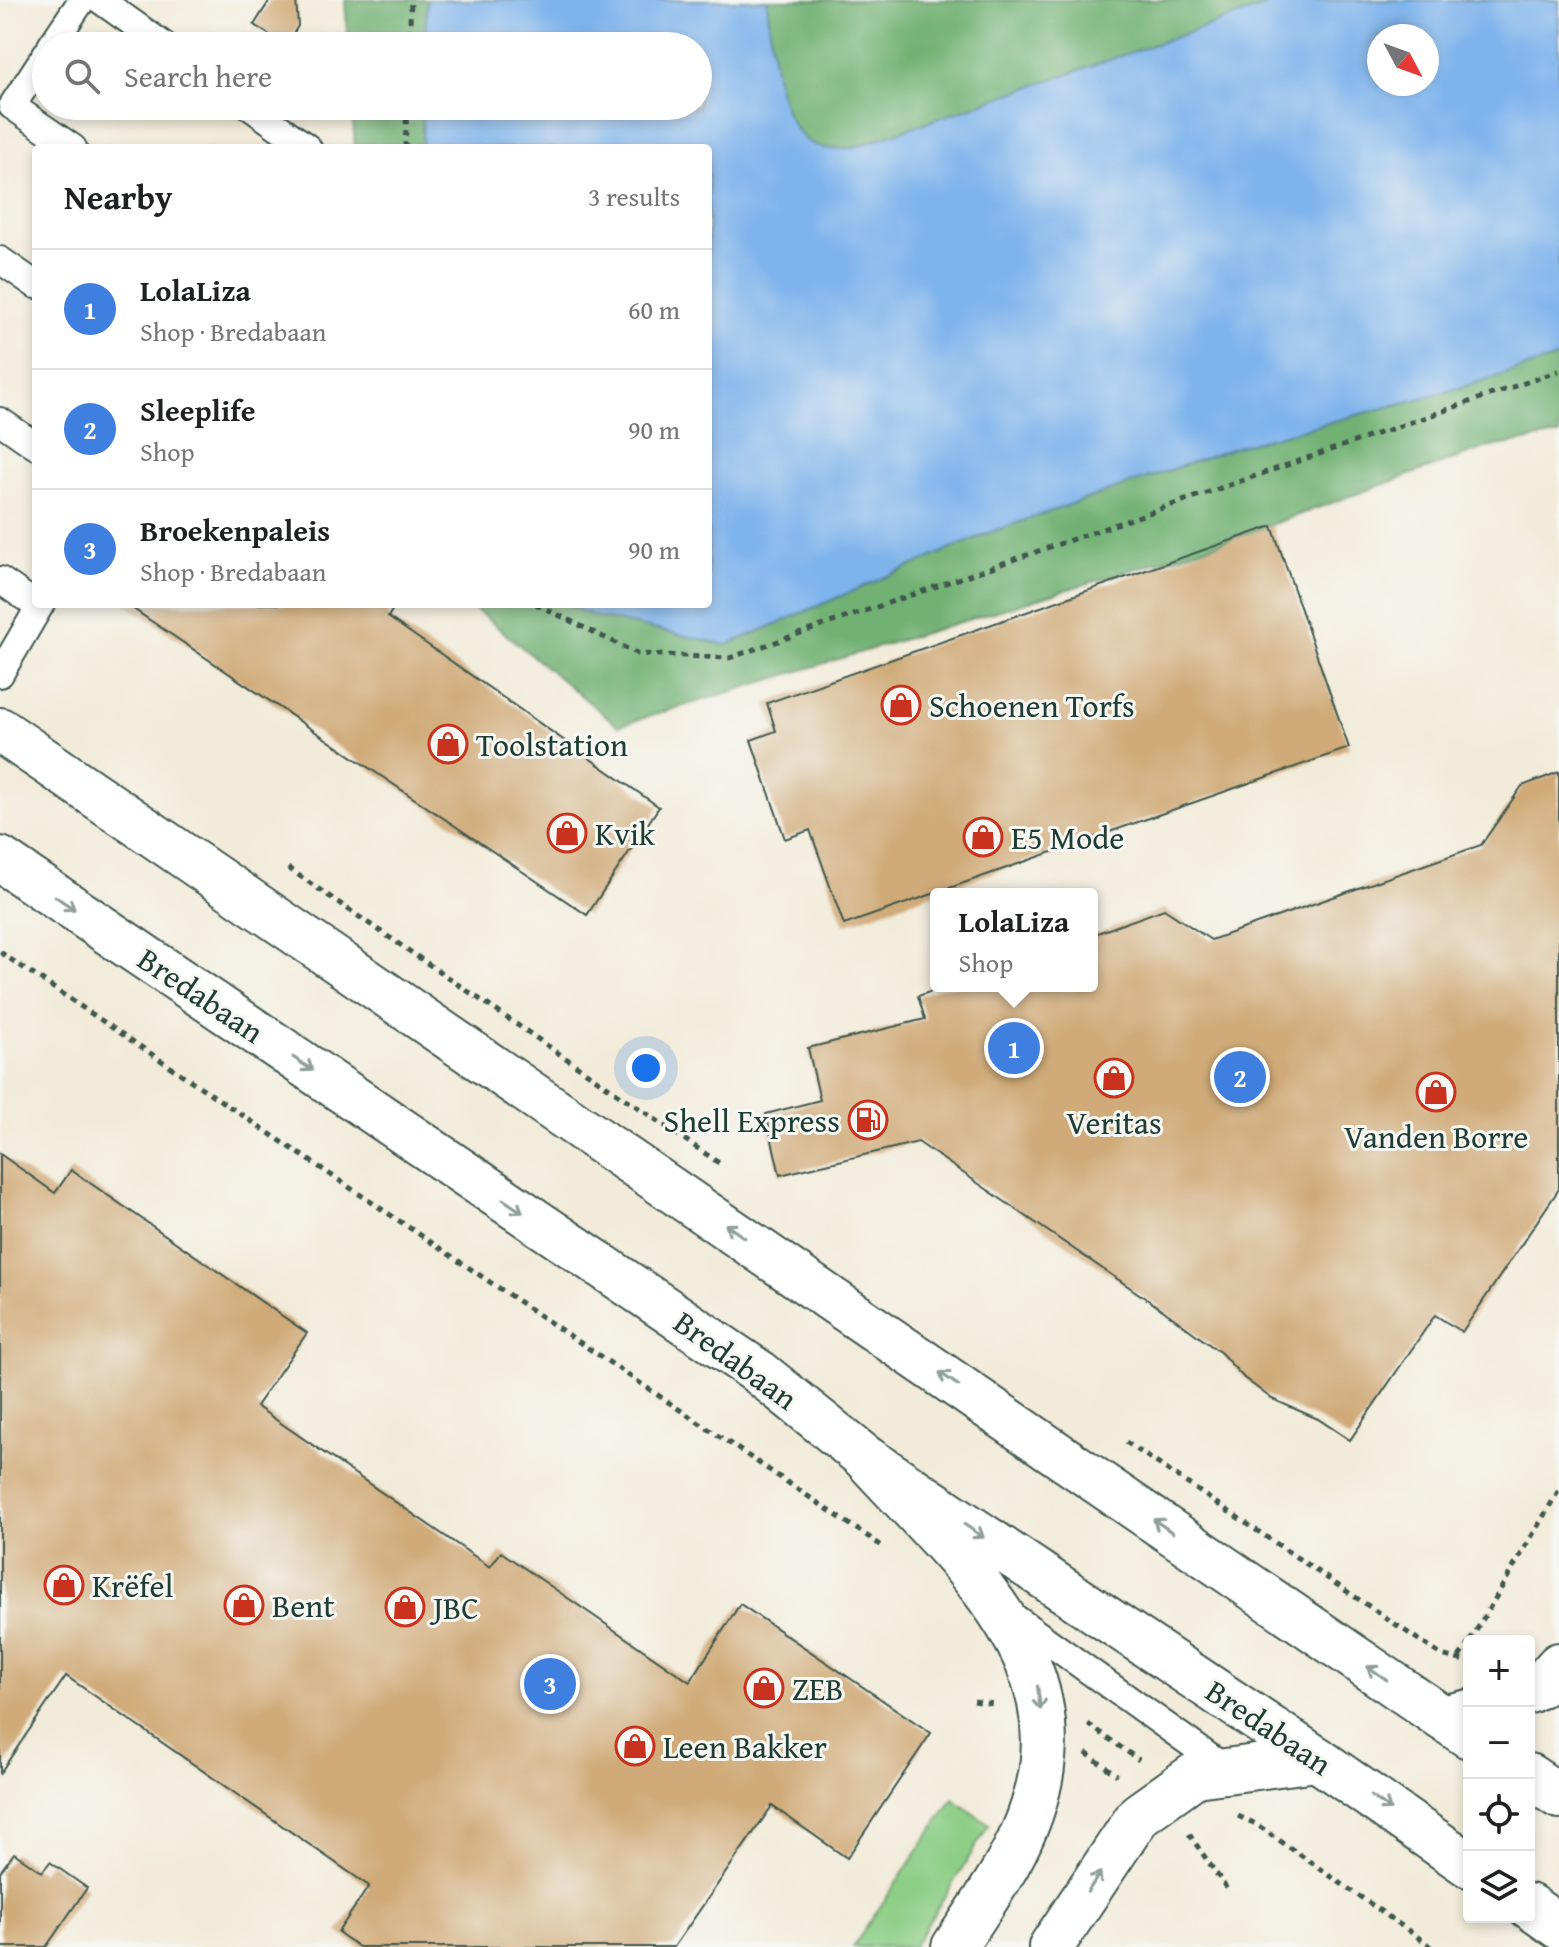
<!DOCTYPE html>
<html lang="en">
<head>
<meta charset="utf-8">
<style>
	body { margin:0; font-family:"Gentium Book Plus",serif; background:#f6f6f6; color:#202124 }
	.controls { position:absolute; right:24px; bottom:24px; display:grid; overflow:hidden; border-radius:8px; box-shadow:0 4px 12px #0003 }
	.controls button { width:72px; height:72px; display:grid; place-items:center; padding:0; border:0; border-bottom:2px solid #e0e0e0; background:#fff; color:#202124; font:40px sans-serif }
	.compass { position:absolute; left:1367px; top:24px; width:72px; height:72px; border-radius:50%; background:#fff; box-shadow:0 4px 12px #0003; rotate:131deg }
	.you { position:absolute; left:646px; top:1068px; width:28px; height:28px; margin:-20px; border:6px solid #fff; border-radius:50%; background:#1a73e8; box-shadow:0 0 0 12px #1a73e833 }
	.badge { display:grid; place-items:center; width:52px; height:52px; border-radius:50%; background:#c8321e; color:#fff; font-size:26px; font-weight:700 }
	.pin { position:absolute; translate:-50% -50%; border:4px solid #fff; box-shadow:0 2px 8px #0006 }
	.popup { position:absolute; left:930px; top:888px; width:168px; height:104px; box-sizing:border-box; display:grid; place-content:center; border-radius:8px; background:#fff; filter:drop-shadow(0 2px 6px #0005); font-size:26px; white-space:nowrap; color:#757577 }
	.popup b { font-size:30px; color:#202124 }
	.popup::after { content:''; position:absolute; left:50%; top:100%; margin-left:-16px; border:16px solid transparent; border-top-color:#fff }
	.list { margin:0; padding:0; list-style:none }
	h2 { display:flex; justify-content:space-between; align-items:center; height:104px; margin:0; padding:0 32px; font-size:34px }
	h2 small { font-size:26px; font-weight:400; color:#757577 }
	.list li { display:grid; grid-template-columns:52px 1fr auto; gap:24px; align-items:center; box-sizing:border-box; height:120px; padding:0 32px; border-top:2px solid #e0e0e0 }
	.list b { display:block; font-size:30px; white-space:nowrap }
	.list p { margin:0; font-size:26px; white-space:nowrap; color:#757577 }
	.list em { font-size:26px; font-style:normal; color:#757577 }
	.icon { flex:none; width:44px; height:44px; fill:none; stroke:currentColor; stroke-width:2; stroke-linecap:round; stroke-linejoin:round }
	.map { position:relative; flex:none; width:1559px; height:1947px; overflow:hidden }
	.search { position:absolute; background:#fff; box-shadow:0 4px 12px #0003; left:32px; top:32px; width:680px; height:88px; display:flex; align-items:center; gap:20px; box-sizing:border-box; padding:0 28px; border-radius:44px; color:#757577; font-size:30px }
	.panel { position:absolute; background:#fff; box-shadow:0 4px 12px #0003; left:32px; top:144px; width:680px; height:464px; border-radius:8px }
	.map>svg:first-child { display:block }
	.green { fill:#8cce86; stroke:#56865d; stroke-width:2 }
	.forest { fill:#71b173; stroke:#487754; stroke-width:2 }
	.water { fill:#7eb3ec; stroke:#4e7890; stroke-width:2; fill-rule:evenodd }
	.building { fill:#d0ab79 }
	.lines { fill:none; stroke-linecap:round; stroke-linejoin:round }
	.lane-casing { stroke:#3f574d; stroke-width:30 }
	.primary-casing { stroke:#3f574d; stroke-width:48 }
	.highway-casing { stroke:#3f574d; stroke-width:48 }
	.path { stroke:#3f574d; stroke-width:5; stroke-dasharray:6 6; stroke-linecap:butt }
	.lane { stroke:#fff; stroke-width:26 }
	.primary { stroke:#fff; stroke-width:44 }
	.highway { stroke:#fff; stroke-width:44 }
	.oneway { stroke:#8f9e9a }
	.labels { text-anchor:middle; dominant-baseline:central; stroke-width:6; stroke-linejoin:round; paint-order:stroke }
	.poi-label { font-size:32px; fill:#1f3d34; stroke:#f6f6f2; text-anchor:start }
	.street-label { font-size:32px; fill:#1f3d34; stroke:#f6f6f2 }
</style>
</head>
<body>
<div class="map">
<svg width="1559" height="1947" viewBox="0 0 1559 1947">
	<rect width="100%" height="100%" fill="#f6f6f2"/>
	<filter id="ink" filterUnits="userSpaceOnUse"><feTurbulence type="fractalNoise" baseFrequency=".0125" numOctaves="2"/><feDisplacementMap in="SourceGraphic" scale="16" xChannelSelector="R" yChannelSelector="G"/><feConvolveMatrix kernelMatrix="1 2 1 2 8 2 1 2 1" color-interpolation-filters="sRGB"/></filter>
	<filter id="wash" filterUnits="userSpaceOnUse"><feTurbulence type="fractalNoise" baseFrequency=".006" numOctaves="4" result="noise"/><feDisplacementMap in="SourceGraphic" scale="32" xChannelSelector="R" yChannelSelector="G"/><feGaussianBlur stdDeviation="1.8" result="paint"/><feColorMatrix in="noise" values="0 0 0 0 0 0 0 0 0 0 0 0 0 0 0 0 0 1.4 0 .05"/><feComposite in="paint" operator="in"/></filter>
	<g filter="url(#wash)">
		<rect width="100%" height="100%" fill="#f2ebd9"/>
		<!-- green -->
		<path class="green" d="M953 1799 989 1825 913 1947H853Z"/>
		<!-- forest -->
		<path class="forest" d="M345 0H427L425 46H348Z
			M767 0H1284L852 148C842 148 830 150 820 147 774 136 771 38 767 0Z
			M352 106H423L422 148H355Z
			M1559 357V435L1485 448 1214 545 618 726 469 604H565L594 616 727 645 988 533 1242 445 1456 389Z"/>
		<!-- water -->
		<path class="water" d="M427 0H767C771 38 774 136 820 147 829 150 842 148 852 148L1284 0H1559V357L1456 389 1242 445 988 533 727 645 594 616 565 604H708V148H422L423 106H698V46H425ZM1379 36H1427V84H1379Z"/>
		<g id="blocks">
			<!-- building -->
			<path class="building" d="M270 0H296L298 26 286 45 254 25Z
				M1272 526 1349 748 844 925 810 830 785 839 751 740 776 731 767 703Z
				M126 604H396L388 617 659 807 587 915Z
				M1559 772V1189L1462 1332 1435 1315 1350 1440 1318 1419 1272 1399 1244 1378 1221 1353 1164 1311 918 1142 780 1175 766 1114 820 1100 808 1048 925 1019 918 996 946 986H1092V935L1164 909 1211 940 1481 845 1522 786Z
				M0 1154 55 1193 71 1170 307 1333 256 1406 490 1567 501 1552 690 1682 740 1604 931 1733 847 1858 772 1806 674 1947H359L338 1932 369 1886 66 1676 0 1773Z
				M14 1853 42 1872 50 1862 87 1888 46 1947H0V1872Z"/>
		</g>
	</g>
	<g filter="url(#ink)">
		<use href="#blocks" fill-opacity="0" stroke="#3f574d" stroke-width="2"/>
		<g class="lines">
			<defs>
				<path id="lane" d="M100 0 165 46
					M51 46 82 0
					M46 54 12 106 73 148
					M249 106 308 148
					M0 260 36 285
					M0 421 36 446
					M0 580 39 607
					M0 674 41 604
					M1011 1615 1229 1771"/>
				<path id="primary" d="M0 730 1469 1736
					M0 859 760 1373 863 1456 1317 1759 1469 1865
					M1529 1776 1559 1796
					M1529 1906 1559 1927"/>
				<path id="highway" d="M863 1456C976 1581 1110 1682 1007 1865 991 1893 972 1920 954 1947
					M1529 1691 1542 1684 1559 1665
					M1442 1718 1469 1712
					M1051 1947 1139 1815 1195 1775 1317 1759"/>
			</defs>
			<!-- lane casing -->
			<use href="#lane" class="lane-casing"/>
			<!-- primary casing -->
			<use href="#primary" class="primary-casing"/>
			<!-- highway casing -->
			<use href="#highway" class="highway-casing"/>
			<!-- path -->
			<path class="path" d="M409 46 411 0
				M405 148 407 106
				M536 604 638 654 729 658 1559 371
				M288 868 719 1163
				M0 952 882 1546
				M1126 1442 1441 1655 1469 1662
				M1470 1641 1559 1490
				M1459 1657 1469 1643
				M974 1701 993 1704
				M1088 1724 1139 1760
				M1086 1753 1117 1775
				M1238 1816 1256 1824 1432 1947
				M1189 1834 1227 1889"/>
			<!-- lane -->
			<use href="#lane" class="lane"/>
			<!-- primary -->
			<use href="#primary" class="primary"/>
			<!-- highway -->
			<use href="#highway" class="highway"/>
		</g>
		<!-- one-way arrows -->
		<defs><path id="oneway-shaft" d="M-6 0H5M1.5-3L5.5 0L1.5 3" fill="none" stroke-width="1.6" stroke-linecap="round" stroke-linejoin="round" transform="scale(2)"/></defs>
		<g class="oneway">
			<use href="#oneway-shaft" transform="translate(65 903) rotate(34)"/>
			<use href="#oneway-shaft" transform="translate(303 1064) rotate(34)"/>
			<use href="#oneway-shaft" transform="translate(513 1206) rotate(34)"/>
			<use href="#oneway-shaft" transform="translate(735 1231) rotate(-145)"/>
			<use href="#oneway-shaft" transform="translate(949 1379) rotate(-145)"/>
			<use href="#oneway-shaft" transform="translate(1163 1526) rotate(-145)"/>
			<use href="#oneway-shaft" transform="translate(974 1531) rotate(34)"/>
			<use href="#oneway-shaft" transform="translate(1377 1673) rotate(-145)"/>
			<use href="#oneway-shaft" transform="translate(1039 1698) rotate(83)"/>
			<use href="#oneway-shaft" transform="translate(1381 1803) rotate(35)"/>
			<use href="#oneway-shaft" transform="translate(1094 1882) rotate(-57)"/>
		</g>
	</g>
	<!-- icons -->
	<defs>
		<symbol id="shop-ring" viewBox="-11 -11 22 22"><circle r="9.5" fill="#f6f6f2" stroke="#c8321e" stroke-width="1.5"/><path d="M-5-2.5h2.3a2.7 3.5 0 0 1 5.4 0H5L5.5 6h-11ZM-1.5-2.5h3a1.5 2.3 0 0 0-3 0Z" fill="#c8321e"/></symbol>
		<symbol id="fuel-ring" viewBox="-11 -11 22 22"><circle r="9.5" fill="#f6f6f2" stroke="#c8321e" stroke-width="1.5"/><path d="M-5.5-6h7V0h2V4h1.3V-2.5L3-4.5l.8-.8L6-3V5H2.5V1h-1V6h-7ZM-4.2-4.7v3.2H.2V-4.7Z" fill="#c8321e"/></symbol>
	</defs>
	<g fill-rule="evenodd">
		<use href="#shop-ring" x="879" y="683" width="44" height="44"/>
		<use href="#shop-ring" x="426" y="722" width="44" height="44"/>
		<use href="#shop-ring" x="545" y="811" width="44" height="44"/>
		<use href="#shop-ring" x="961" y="815" width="44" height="44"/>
		<use href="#shop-ring" x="1092" y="1056" width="44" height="44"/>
		<use href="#shop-ring" x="1414" y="1070" width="44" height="44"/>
		<use href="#fuel-ring" x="846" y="1098" width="44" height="44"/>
		<use href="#shop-ring" x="42" y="1563" width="44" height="44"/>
		<use href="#shop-ring" x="222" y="1583" width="44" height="44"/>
		<use href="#shop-ring" x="383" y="1585" width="44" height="44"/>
		<use href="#shop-ring" x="742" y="1666" width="44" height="44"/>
		<use href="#shop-ring" x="613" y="1724" width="44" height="44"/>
	</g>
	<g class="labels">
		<!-- poi labels -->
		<g class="poi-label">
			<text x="929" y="705">Schoenen Torfs</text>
			<text x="476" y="744">Toolstation</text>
			<text x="595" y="833">Kvik</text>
			<text x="1011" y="837">E5 Mode</text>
			<text x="840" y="1120" text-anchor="end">Shell Express</text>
			<text x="1114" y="1122" text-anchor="middle">Veritas</text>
			<text x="1436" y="1136" text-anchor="middle">Vanden Borre</text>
			<text x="92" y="1585">Krëfel</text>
			<text x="272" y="1605">Bent</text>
			<text x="433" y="1607">JBC</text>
			<text x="792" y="1688">ZEB</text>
			<text x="663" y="1746">Leen Bakker</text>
		</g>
		<!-- street labels -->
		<g class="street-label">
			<text transform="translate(201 995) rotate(34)">Bredabaan</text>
			<text transform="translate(736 1360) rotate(36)">Bredabaan</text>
			<text transform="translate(1269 1727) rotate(34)">Bredabaan</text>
		</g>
	</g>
</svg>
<div class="controls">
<button>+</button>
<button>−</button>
<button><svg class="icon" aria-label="locate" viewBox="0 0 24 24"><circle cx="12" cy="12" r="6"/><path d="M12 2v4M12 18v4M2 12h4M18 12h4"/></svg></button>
<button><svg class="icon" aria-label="layers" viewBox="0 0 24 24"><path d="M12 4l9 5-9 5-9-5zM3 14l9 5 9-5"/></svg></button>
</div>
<svg class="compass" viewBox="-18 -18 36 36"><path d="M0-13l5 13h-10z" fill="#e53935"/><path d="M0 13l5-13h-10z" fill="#757577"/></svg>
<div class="you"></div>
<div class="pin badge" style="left:1014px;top:1048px;background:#3f7fe0">1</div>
<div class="popup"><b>LolaLiza</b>Shop</div>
<div class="pin badge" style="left:1240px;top:1077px;background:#3f7fe0">2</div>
<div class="pin badge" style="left:550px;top:1684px;background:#3f7fe0">3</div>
<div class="search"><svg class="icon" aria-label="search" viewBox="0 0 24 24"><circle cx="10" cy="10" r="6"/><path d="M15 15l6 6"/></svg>Search here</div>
<section class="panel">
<h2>Nearby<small>3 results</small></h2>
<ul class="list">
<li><span class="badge" style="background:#3f7fe0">1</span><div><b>LolaLiza</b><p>Shop · Bredabaan</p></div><em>60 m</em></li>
<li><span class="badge" style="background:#3f7fe0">2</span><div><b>Sleeplife</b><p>Shop</p></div><em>90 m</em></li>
<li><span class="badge" style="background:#3f7fe0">3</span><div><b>Broekenpaleis</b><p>Shop · Bredabaan</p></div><em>90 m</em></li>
</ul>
</section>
</div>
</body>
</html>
